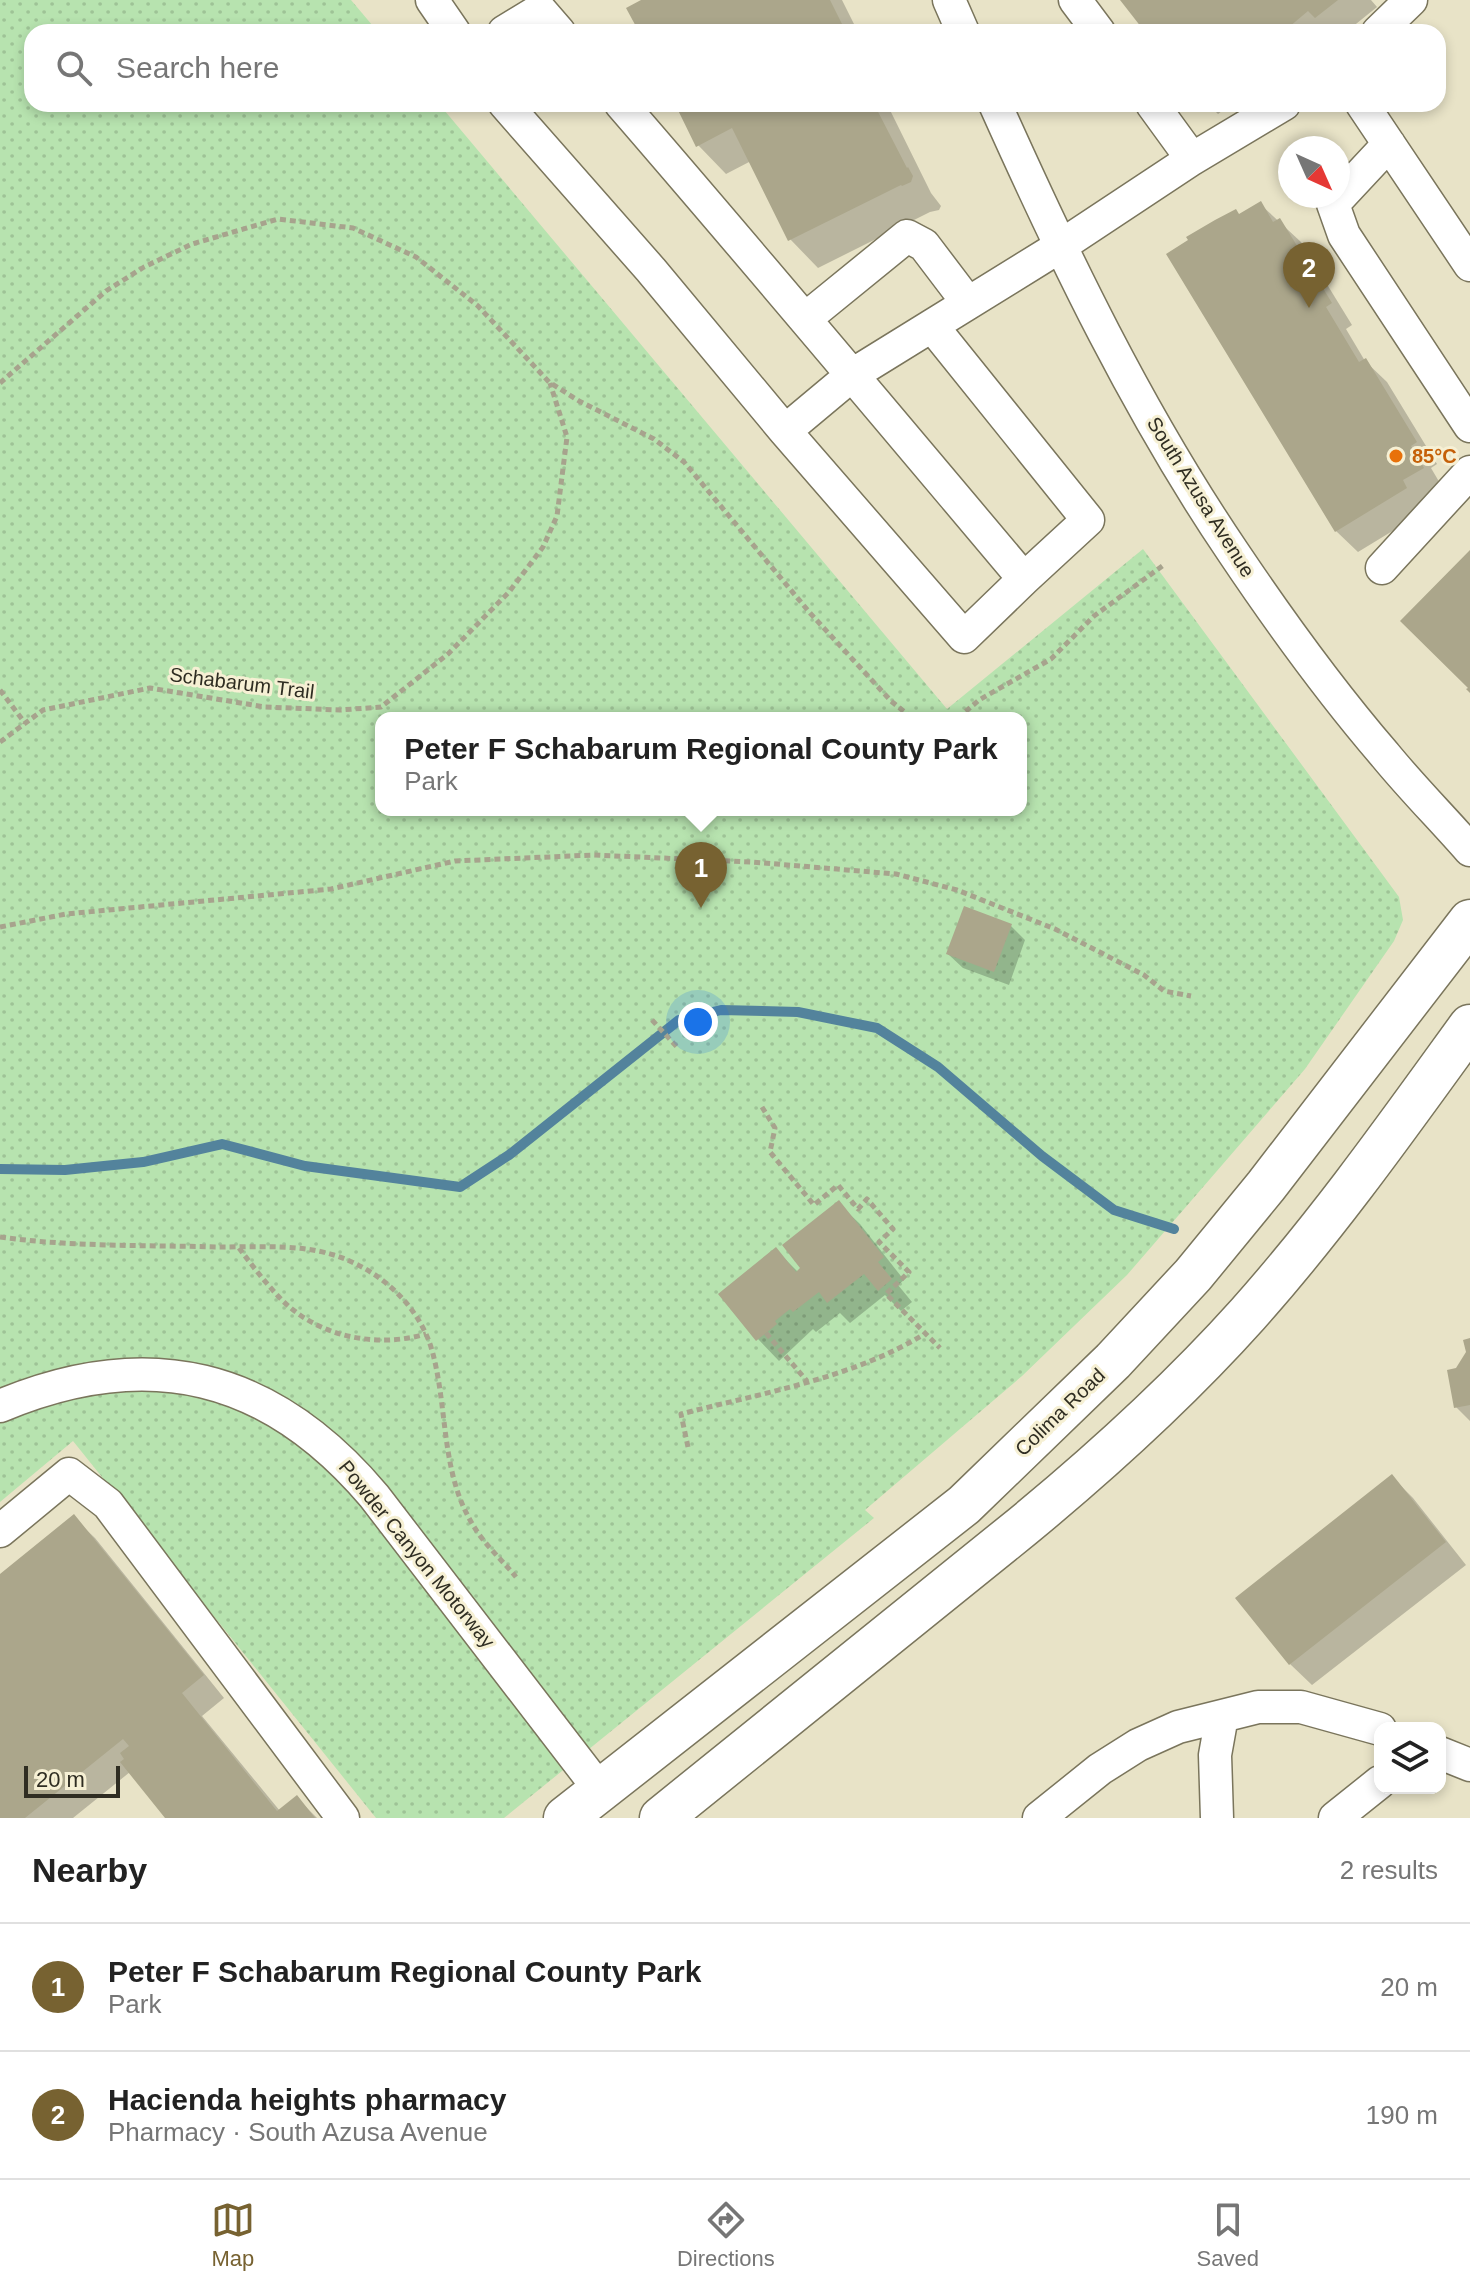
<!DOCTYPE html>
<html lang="en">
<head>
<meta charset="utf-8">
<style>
	body { margin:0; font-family:Arial,sans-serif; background:#f2f2f2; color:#222 }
	.controls { position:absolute; right:24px; bottom:24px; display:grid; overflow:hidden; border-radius:16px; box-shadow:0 4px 12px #0003 }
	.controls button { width:72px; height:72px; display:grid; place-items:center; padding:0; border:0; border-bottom:2px solid #e0e0e0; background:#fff; color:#222; font:40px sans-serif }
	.compass { position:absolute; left:1278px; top:136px; width:72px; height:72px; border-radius:50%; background:#fff; box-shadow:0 4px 12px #0003; rotate:135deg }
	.scale { position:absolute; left:24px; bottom:20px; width:96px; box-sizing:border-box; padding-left:8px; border:4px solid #2f2d22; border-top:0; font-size:22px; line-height:28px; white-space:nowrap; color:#2f2d22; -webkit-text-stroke:6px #f6f0d4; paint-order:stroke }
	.you { position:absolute; left:698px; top:1022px; width:28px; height:28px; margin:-20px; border:6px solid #fff; border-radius:50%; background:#1a73e8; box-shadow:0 0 0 12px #1a73e833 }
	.badge { display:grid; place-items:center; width:52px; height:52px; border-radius:50%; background:#776231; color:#fff; font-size:26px; font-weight:700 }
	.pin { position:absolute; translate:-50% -66px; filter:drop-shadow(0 2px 4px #0008) }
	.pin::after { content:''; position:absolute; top:42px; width:28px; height:24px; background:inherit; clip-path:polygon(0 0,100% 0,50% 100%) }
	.popup { position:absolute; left:375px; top:712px; width:652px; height:104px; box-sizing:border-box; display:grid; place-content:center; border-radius:16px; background:#fff; filter:drop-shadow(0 2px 6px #0005); font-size:26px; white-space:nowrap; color:#767676 }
	.popup b { font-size:30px; color:#222 }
	.popup::after { content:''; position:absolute; left:50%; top:100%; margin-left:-16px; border:16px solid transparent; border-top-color:#fff }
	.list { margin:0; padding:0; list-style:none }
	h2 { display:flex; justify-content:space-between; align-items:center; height:104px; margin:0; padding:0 32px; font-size:34px }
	h2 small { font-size:26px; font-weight:400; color:#767676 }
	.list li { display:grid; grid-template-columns:52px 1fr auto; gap:24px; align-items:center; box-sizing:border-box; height:128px; padding:0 32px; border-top:2px solid #e0e0e0 }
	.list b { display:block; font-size:30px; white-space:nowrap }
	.list p { margin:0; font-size:26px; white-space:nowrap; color:#767676 }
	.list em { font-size:26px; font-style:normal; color:#767676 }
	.icon { flex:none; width:44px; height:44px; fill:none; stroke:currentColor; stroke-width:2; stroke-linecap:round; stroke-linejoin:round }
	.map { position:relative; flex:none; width:1470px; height:1818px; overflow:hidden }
	.search { position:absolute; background:#fff; box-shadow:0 4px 12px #0003; left:24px; right:24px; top:24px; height:88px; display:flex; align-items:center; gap:20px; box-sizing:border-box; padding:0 28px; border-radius:24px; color:#767676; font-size:30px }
	.sheet { height:360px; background:#fff }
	nav { display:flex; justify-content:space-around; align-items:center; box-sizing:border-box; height:112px; border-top:2px solid #e0e0e0; background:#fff; font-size:22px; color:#767676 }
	nav a { display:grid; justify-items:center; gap:4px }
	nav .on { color:#776231 }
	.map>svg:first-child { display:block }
	.grass { fill:url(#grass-dots); fill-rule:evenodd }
	.shadow { fill:#0003 }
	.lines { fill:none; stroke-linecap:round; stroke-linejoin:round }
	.stream { stroke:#53839c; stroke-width:10 }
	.building { fill:#aba68b }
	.minor-casing { stroke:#7a755c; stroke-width:35 }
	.major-casing { stroke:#7a755c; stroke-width:45 }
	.path { stroke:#a7a38d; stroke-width:5; stroke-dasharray:6 4; stroke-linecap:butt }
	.minor { stroke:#fff; stroke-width:32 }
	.major { stroke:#fff; stroke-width:42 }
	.food-dot { fill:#e8710a; stroke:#f6f0d4; stroke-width:3 }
	.labels { text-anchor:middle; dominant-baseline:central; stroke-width:6; stroke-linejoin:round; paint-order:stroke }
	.food-label { font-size:20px; font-weight:bold; fill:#c56008; stroke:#f6f0d4; text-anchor:start }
	.street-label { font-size:20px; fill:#2f2d22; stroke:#f6f0d4 }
</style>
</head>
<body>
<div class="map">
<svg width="1470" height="1818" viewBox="0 0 1470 1818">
	<defs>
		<pattern id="grass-dots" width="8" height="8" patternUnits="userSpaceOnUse" patternTransform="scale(2)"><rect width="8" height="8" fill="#b7e3af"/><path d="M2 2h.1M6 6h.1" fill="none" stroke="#9ec396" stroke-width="1.8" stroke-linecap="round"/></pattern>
	</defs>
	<rect width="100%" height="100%" fill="#e8e3c7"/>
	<!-- grass -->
	<path class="grass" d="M0 0H351L378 32H32V104H439L947 709 1143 549 1399 897 1403 920 1394 941 1305 1069 1127 1275 1022 1376 865 1510 874 1518 504 1818H376L73 1441 0 1502ZM381 718H1021V810H381Z"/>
	<!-- shadow -->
	<path class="shadow" d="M646 0H842L858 32H641Z
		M1123 0H1371L1377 7 1346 32H1148Z
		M677 104H887L931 193 941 206 939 210 930 212 818 268 790 239 751 161 726 174 698 145Z
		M1208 104H1231L1218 114Z
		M1260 204 1301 242 1352 325 1346 329 1365 361 1387 382 1437 464 1431 468 1444 490 1427 510 1358 552 1336 531 1240 216Z
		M1011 926 1025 940 1009 985 963 968 948 954Z
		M838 1203 860 1224 904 1280 898 1285 912 1302 901 1311 885 1295 850 1323 840 1313 816 1332 813 1329 779 1361 758 1339 776 1250 798 1272Z
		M1470 1340V1421L1456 1407 1457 1370 1468 1352Z
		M1392 1477 1413 1498 1466 1565 1312 1685 1290 1664Z
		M73 1517 95 1538 224 1698 202 1716 280 1811 297 1798 317 1818H167L130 1772 73 1818H0V1576Z"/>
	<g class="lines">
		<!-- stream -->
		<path class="stream" d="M0 1169 65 1170 143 1162 222 1144 305 1166 460 1187 509 1155 679 1020 721 1010 798 1012 877 1028 938 1067 1042 1156 1114 1210 1174 1229"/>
	</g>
	<!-- building -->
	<path class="building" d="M641 0H830L846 32H639L626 8Z
		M1120 0H1338L1315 18 1308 11 1289 27 1293 32H1145Z
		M675 104H874L907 168 908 167 913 176 911 182 902 186 901 185 788 241 732 128 696 147Z
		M1261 201 1273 222 1280 218 1332 303 1326 307 1359 362 1366 358 1417 442 1411 446 1424 468 1403 480 1407 488 1335 532 1166 254 1188 240 1186 237 1215 220 1236 209 1239 214Z
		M1470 550V693L1466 689 1468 688 1400 621Z
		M964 906 1012 924 994 972 946 954Z
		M839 1200 884 1257 878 1262 892 1279 878 1291 864 1274 827 1303 819 1292 793 1312 790 1309 775 1321 777 1324 756 1341 718 1294 776 1247 796 1272 800 1268 782 1245Z
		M1470 1338V1405L1454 1408 1447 1370 1456 1368 1466 1352 1463 1340Z
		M1392 1474 1446 1542 1289 1665 1235 1598Z
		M74 1514 204 1675 182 1693 277 1811 297 1795 315 1818H165L120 1762 124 1759 120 1753 129 1746 123 1739 25 1818H0V1574Z"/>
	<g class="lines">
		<defs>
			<path id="minor" d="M432 0 454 32
				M949 0 963 32
				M1075 0 1099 32
				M504 32 540 10 559 32
				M1378 32 1411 0
				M505 104 651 270 785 431
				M621 104C757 261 890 420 1024 579L964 637 785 431 852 375 1059 247 1192 159 1284 104
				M995 104C1064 258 1138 412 1233 552 1280 622 1330 691 1385 755 1412 788 1442 818 1470 850
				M1152 104 1192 159
				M1362 104 1470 265
				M1389 144 1333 204 1344 235 1470 426
				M805 319 907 236 924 245 968 303
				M932 326 1088 520 1024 579
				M1382 568 1470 472
				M0 1406C148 1344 270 1373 374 1496L600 1790
				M0 1531 69 1474 108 1504 343 1818
				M1440 1753 1470 1765
				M1039 1818 1100 1769 1138 1745 1178 1727 1258 1707H1301L1380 1729
				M1217 1818 1215 1755 1222 1716
				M1335 1818 1380 1782"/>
			<path id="major" d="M565 1818 964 1505 1113 1361 1193 1275 1266 1186 1470 921
				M661 1818 1023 1526C1103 1460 1179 1391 1248 1314 1329 1223 1399 1124 1470 1026"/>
		</defs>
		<!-- minor casing -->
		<use href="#minor" class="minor-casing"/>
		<!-- major casing -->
		<use href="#major" class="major-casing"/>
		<!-- path -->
		<path class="path" d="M0 383 106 291 144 267 192 244 278 219 353 228 416 257 478 306 549 382 579 401 654 439 684 462 810 613 891 701 912 718
			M0 690 25 723
			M958 718 979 700 1051 659 1094 616 1165 564
			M0 742 43 710 150 688 265 707 340 710 381 707 448 654 509 592 543 547 557 516 567 437 550 383
			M0 927 66 914 331 889 455 861 594 855 752 862 896 874 957 890 1055 929 1144 975 1164 991 1191 996
			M652 1020 677 1047
			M762 1107 775 1128 770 1152 814 1205 838 1185 858 1209 867 1199 893 1229 879 1242 909 1272 886 1294 940 1348
			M0 1237C72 1247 146 1245 219 1247 257 1247 298 1244 334 1255 381 1270 421 1307 433 1354 448 1412 441 1473 473 1525 484 1544 502 1560 516 1577
			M239 1248C251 1264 264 1281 278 1296 315 1336 374 1349 426 1334
			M766 1333 807 1381
			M688 1447 681 1414C762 1393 854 1378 926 1333"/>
		<!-- minor -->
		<use href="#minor" class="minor"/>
		<!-- major -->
		<use href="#major" class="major"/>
	</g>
	<!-- markers -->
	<circle class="food-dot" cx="1396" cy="456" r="8"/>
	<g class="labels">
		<!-- food labels -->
		<g class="food-label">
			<text x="1412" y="456">85°C</text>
		</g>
		<!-- street labels -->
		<g class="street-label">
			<text transform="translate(1201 497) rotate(58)">South Azusa Avenue</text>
			<text transform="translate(242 683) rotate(7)">Schabarum Trail</text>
			<text transform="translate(1060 1412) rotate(-44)">Colima Road</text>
			<text transform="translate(417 1554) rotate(51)">Powder Canyon Motorway</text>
		</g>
	</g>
</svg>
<div class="controls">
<button><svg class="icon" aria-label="layers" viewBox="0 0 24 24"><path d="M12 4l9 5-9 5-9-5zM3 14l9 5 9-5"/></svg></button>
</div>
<svg class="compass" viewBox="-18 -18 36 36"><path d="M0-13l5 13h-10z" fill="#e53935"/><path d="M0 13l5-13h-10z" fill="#767676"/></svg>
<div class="scale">20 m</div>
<div class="you"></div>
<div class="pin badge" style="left:701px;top:908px">1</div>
<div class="popup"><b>Peter F Schabarum Regional County Park</b>Park</div>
<div class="pin badge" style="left:1309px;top:308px">2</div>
<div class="search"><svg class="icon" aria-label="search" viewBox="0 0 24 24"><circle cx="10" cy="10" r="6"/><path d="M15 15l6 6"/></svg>Search here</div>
</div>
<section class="sheet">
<h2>Nearby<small>2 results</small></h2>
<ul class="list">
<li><span class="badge">1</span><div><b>Peter F Schabarum Regional County Park</b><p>Park</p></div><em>20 m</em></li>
<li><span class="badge">2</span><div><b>Hacienda heights pharmacy</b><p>Pharmacy · South Azusa Avenue</p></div><em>190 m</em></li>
</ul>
</section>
<nav>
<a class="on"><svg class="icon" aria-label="map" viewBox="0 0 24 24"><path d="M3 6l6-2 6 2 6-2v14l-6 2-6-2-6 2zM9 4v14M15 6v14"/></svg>Map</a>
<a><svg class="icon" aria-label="directions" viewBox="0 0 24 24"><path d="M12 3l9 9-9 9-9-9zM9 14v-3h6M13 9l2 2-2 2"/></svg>Directions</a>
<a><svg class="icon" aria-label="saved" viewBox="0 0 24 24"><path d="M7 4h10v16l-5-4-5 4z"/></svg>Saved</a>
</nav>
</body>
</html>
